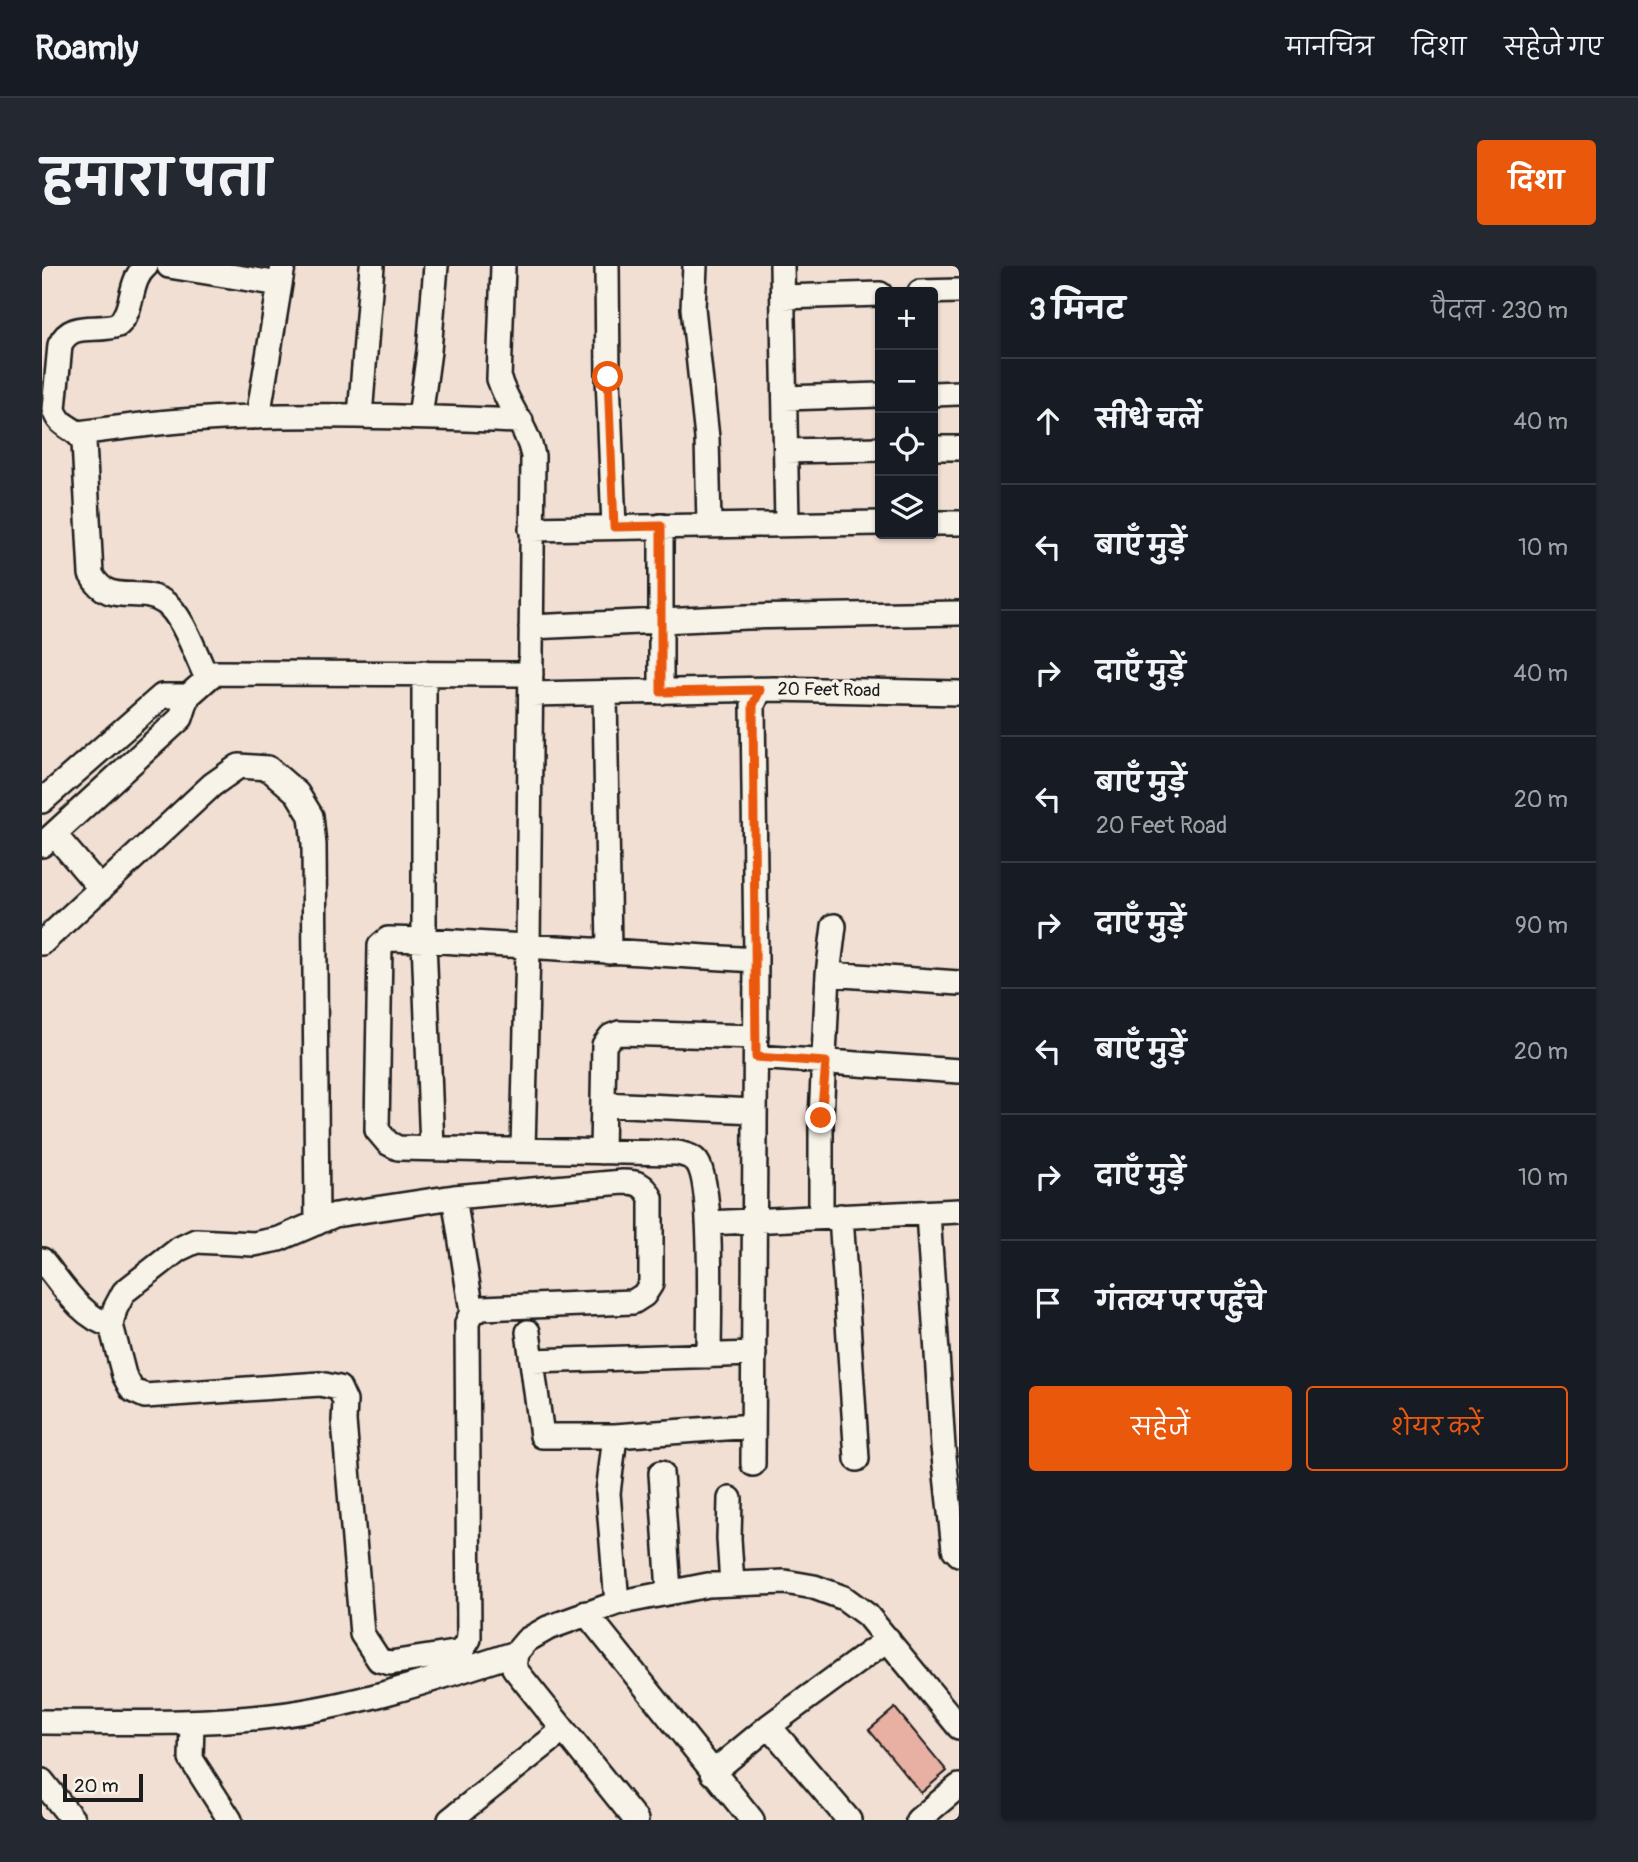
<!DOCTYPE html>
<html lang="hi">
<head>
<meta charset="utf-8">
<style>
	body { margin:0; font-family:Pangolin,"Playpen Sans Deva",sans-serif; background:#242831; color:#f1f3f6 }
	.controls { position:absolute; right:21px; top:21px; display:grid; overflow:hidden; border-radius:7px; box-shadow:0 2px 5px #0004 }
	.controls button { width:63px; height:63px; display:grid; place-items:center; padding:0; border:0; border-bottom:2px solid #363941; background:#171b24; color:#f1f3f6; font:35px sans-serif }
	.scale { position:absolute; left:21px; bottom:18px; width:80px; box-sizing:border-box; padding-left:7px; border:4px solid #1c1c1c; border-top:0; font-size:19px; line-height:24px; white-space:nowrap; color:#1c1c1c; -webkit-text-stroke:5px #f7f3e8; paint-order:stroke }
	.stop { position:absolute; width:21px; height:21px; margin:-16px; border:5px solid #ea580c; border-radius:50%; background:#fff }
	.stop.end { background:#ea580c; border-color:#fff; box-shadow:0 2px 7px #0008 }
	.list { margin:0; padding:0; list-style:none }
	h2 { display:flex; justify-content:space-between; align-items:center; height:91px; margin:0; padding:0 28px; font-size:30px }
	h2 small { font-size:23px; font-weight:400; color:#9ea1a6 }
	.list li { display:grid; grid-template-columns:46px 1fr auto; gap:21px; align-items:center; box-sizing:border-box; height:126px; padding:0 28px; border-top:2px solid #363941 }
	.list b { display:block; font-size:26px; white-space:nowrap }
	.list p { margin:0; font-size:23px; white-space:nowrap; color:#9ea1a6 }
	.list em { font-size:23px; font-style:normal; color:#9ea1a6 }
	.actions { display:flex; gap:14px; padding:21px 28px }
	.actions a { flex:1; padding:16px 0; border:2px solid #ea580c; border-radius:7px; text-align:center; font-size:24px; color:#ea580c }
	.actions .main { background:#ea580c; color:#fff }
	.icon { flex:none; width:38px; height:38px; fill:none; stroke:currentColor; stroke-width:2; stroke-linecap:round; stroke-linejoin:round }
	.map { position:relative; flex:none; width:917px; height:1554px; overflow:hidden; border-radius:7px }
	header { display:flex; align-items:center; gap:42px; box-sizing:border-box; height:98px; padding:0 35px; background:#171b24; border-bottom:2px solid #363941 }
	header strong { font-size:33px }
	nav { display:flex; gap:38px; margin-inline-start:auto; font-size:24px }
	.intro { display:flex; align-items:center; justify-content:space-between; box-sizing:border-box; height:168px; padding:0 42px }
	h1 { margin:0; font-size:49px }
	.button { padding:18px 32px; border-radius:7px; background:#ea580c; color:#fff; font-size:24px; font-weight:700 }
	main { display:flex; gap:42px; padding:0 42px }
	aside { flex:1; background:#171b24; border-radius:7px; box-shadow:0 2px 5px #0004 }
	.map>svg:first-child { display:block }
	.building { fill:#e8afa3; stroke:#1c1c1c; stroke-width:2 }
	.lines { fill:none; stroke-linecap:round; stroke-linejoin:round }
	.street-casing { stroke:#1c1c1c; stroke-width:28 }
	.street { stroke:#f7f3e8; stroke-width:23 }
	.route { stroke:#ea580c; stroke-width:9 }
	.labels { text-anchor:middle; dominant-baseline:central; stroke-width:7; stroke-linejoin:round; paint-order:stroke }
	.street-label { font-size:18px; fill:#1c1c1c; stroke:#f7f3e8 }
</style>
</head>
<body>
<header>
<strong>Roamly</strong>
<nav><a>मानचित्र</a><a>दिशा</a><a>सहेजे गए</a></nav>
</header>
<div class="intro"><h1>हमारा पता</h1><a class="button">दिशा</a></div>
<main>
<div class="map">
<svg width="917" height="1554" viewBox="0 0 917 1554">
	<rect width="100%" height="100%" fill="#f2dfd3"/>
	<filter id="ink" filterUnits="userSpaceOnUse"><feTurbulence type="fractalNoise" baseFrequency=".0143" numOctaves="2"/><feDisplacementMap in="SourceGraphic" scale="14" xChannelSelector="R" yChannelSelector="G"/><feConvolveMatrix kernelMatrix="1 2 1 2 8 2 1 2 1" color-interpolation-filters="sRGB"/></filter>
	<g filter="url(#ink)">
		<!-- building -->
		<path class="building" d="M853 1442 905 1505 879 1527 827 1464Z"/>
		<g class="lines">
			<defs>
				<path id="street" d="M104 0C86 15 93 43 76 59 54 67 29 54 18 79L12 143C18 164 33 159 42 176L49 308C66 342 96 319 122 336 140 347 155 392 165 412
					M127 0 238 18
					M461 0 457 113C466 141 485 161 491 190L486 681 481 884
					M565 0 566 111 572 261
					M653 0 651 42 665 172 667 259
					M740 0 745 257
					M878 26 917 25
					M741 31 838 28
					M891 128 917 127
					M743 132 838 129
					M318 150 330 0
					M216 151 241 0
					M378 151 387 85 394 0
					M37 167C67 163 97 159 127 156 244 145 362 151 479 155
					M891 182H917
					M744 185 838 183
					M891 257H917
					M489 263 838 257
					M489 361 705 351 917 347
					M382 407V674L390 882
					M619 426V260
					M563 427 567 686
					M489 428 732 423 917 427
					M0 535 120 430H146
					M12 568 59 623
					M0 579 139 452 146 430 172 407 489 408
					M0 677 170 519 197 500 226 502 255 527 269 550 272 579 275 957
					M786 708 917 717
					M714 791 917 805
					M561 838 713 845
					M560 886 562 779 569 770 577 767 714 771
					M581 916C596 916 602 918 609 932V1018L602 1029 591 1036 441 1042 430 1046 425 1057 427 1373 419 1386 348 1397 337 1394 320 1368 302 1155 303 1135 297 1122 278 1118 103 1130 90 1124 82 1109 69 1059 73 1043 82 1026 137 983 154 975 212 978 237 973 293 949 412 931Z
					M412 931 430 1046
					M886 947 901 1181 912 1283 917 1288
					M799 950 815 1193
					M779 951V852L786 708 792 660
					M666 957 917 945
					M0 994C19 1017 39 1052 69 1059
					M486 1066 500 1170H573L711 1160
					M667 1090C667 1055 672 919 655 896 650 890 643 889 636 887L356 882 346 877 335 864 338 680 346 673 382 674 714 694
					M490 1095 712 1088
					M573 1170 566 1227 575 1337
					M711 1198 714 694 711 439 718 424
					M619 1207 627 1325
					M688 1233 687 1273 690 1318
					M544 1347 710 1554
					M0 1456C77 1456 154 1459 230 1450 314 1440 394 1413 474 1387
					M150 1456 149 1493 188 1554
					M727 1460 807 1554
					M670 1507 727 1460 846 1373
					M0 1515 31 1554
					M408 1554 520 1465
					M594 1554 472 1402 474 1387 485 1374 506 1362 575 1337 666 1319 743 1316 772 1321 802 1332 825 1349 917 1461
					M876 1554 917 1520"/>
			</defs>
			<!-- street casing -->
			<use href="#street" class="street-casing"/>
			<!-- street -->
			<use href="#street" class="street"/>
		</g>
	</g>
	<g class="lines" filter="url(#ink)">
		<!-- route -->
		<path class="route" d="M566 111 572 261 619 260V426L718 424 711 439 714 791 784 796 779 852"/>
	</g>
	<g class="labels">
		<!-- street labels -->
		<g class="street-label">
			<text transform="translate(787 424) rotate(1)">20 Feet Road</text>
		</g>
	</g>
</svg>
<div class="controls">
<button>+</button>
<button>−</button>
<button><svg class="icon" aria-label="locate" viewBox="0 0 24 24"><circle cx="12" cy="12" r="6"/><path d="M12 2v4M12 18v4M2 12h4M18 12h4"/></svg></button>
<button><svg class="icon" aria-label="layers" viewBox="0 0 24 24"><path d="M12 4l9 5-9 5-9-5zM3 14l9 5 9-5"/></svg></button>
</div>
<div class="scale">20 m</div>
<div class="stop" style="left:566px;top:111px"></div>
<div class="stop end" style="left:779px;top:852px"></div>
</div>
<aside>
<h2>3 मिनट<small>पैदल · 230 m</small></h2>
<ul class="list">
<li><svg class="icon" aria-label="ahead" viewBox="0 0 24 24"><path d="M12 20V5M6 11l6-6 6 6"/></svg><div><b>सीधे चलें</b></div><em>40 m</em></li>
<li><svg class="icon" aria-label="left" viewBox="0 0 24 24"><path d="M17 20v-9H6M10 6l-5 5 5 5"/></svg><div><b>बाएँ मुड़ें</b></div><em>10 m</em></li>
<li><svg class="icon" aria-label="right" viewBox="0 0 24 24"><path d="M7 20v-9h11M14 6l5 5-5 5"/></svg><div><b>दाएँ मुड़ें</b></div><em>40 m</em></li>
<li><svg class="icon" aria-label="left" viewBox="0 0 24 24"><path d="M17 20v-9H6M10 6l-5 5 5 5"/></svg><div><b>बाएँ मुड़ें</b><p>20 Feet Road</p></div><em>20 m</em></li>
<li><svg class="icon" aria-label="right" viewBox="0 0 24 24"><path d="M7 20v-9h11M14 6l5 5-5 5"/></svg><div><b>दाएँ मुड़ें</b></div><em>90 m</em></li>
<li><svg class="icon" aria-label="left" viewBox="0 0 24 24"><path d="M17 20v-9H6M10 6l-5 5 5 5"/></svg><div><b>बाएँ मुड़ें</b></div><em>20 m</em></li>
<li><svg class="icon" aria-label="right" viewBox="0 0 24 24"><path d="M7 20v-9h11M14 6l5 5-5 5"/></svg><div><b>दाएँ मुड़ें</b></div><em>10 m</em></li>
<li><svg class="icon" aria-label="arrive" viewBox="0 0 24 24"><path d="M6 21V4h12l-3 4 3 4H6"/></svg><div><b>गंतव्य पर पहुँचे</b></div></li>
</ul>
<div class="actions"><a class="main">सहेजें</a><a>शेयर करें</a></div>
</aside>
</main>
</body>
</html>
